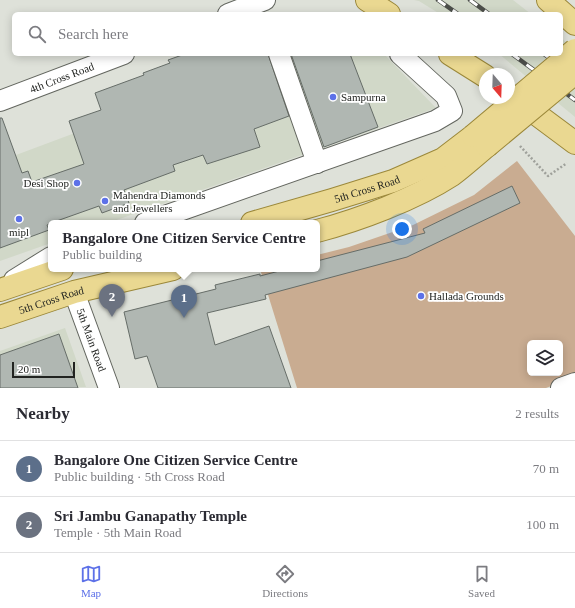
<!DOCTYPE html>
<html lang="en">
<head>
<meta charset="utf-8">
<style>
	body { margin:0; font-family:"Times New Roman",serif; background:#f2f2f3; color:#2b2b33 }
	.controls { position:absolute; right:12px; bottom:12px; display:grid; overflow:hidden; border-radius:6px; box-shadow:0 2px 10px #0003 }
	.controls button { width:36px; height:36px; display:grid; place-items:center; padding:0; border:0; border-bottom:1px solid #e1e1e2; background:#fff; color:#2b2b33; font:20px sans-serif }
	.compass { position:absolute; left:479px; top:68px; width:36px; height:36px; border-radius:50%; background:#fff; box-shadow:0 2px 10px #0003; rotate:161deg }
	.scale { position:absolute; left:12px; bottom:10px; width:63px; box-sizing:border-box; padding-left:4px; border:2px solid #212320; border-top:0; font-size:11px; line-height:14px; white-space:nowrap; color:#212320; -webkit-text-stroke:3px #fff; paint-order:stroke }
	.you { position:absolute; left:402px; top:229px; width:14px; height:14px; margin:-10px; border:3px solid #fff; border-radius:50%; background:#1a73e8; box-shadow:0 0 0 6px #1a73e833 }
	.badge { display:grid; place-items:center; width:26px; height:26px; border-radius:50%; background:#5d71e8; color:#fff; font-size:13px; font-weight:700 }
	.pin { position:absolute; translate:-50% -33px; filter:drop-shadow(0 1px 2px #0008) }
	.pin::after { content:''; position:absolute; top:21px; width:14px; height:12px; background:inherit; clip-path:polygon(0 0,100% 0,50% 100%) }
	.popup { position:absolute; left:48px; top:220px; width:272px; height:52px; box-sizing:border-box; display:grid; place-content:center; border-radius:6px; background:#fff; filter:drop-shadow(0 1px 3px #0005); font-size:13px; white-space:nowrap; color:#7c7c81 }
	.popup b { font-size:15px; color:#2b2b33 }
	.popup::after { content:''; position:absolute; left:50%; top:100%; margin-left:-8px; border:8px solid transparent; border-top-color:#fff }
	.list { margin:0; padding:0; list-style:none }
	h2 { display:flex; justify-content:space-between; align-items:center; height:52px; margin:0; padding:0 16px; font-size:17px }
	h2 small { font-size:13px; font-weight:400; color:#7c7c81 }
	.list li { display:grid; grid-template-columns:26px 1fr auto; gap:12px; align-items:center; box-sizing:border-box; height:56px; padding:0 16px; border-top:1px solid #e1e1e2 }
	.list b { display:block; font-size:15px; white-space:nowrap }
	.list p { margin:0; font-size:13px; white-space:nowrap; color:#7c7c81 }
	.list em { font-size:13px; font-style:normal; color:#7c7c81 }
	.icon { flex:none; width:22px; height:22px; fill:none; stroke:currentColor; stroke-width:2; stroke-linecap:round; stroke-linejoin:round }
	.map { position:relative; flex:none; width:575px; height:388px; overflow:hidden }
	.search { position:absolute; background:#fff; box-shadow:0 2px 10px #0003; left:12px; right:12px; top:12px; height:44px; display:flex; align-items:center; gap:10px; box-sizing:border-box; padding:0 14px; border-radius:6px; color:#7c7c81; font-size:15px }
	.sheet { height:164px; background:#fff }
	nav { display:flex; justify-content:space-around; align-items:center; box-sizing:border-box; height:56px; border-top:1px solid #e1e1e2; background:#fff; font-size:11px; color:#7c7c81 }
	nav a { display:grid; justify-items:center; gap:2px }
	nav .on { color:#5d71e8 }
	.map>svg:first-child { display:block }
	.built { fill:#d1d8c8 }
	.green { fill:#c9ac91; fill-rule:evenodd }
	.building { fill:#b0b7b2; stroke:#666d68 }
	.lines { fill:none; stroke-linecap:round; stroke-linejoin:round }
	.minor-casing { stroke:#63665f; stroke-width:22 }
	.major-casing { stroke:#9b883a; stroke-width:24 }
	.path { stroke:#9fa19b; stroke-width:2.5; stroke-dasharray:2 2; stroke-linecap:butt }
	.minor { stroke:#fff; stroke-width:20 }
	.major { stroke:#ead891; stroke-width:22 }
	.rail-casing { stroke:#4d4f4b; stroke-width:4.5 }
	.rail { stroke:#fff; stroke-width:3; stroke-dasharray:9; stroke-linecap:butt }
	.major-bridge-casing { stroke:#9b883a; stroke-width:24; stroke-linecap:butt }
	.major-bridge { stroke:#ead891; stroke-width:22 }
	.poi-dot { fill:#5d71e8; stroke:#fff; stroke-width:1.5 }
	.labels { text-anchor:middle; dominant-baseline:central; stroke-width:3.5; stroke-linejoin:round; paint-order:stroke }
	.street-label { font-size:11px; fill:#212320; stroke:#fff }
	.poi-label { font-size:11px; fill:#212320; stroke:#fff; text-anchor:start }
</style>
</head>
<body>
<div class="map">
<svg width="575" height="388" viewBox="0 0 575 388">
	<rect width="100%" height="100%" fill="#dee1d9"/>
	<!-- built -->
	<path class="built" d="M414 0H513L531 14H440L419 1Z
		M561 38 575 49V117L499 54H561Z
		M286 54H384L436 108 108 223H51V243L0 261V161Z
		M65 328 86 387 0 388V351Z"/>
	<!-- green -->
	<path class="green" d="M517 161 575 236V377L546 388H297L260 269H317V255L349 247 413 225 474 195ZM530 343H560V373H530Z"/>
	<!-- building -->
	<path class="building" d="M185 54H268L289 116 254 129 260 147 207 164 203 155 173 165 175 171 124 190 129 203 102 213 99 206 51 223 47 225 49 230 0 248V118H2L22 173 28 171 32 182 84 164 69 121 101 110 95 93 144 75 143 73 170 63 168 60Z
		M291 54H350L378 127 324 147Z
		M512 186 520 203 407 257 265 295 266 299 207 313 215 345 269 326 291 388H158L147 356 135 359 124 312 216 289 215 285 260 274V276L287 269H317V261L425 233 423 229Z
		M59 334 78 388H0V355Z"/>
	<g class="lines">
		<defs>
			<g id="minor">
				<path d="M228 14 265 0"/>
				<path d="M279 54 317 163"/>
				<path id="s1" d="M0 101 124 54"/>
				<path d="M145 223 435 121 452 111 446 96 400 54"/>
				<path d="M14 280 51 257"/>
				<path id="s2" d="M74 292 109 388"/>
				<path d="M561 388 575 383"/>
			</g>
			<g id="major">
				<path d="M367 0 389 14"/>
				<path d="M548 0 575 24"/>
				<path d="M450 54 485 76"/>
				<path d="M516 99 575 143"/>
				<path id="s3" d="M252 223 332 200 393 181 443 159 473 136"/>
				<path d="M317 231C359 220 415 199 452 175 464 166 476 155 487 146"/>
				<path d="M0 290 62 269"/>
				<path id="s4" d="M0 317 74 292 173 269"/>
			</g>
		</defs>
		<!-- minor casing -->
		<use href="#minor" class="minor-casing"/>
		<!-- major casing -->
		<use href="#major" class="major-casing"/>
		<!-- path -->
		<path class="path" d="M520 146 548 176 567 163"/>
		<!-- minor -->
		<use href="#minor" class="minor"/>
		<!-- major -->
		<use href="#major" class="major"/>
		<defs>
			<path id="rail" d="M438 0 458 14
				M470 0 489 14
				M512 54 575 100
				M544 54 575 77"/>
		</defs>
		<!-- rail casing -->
		<use href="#rail" class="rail-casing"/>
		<!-- rail -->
		<use href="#rail" class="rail"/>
		<defs>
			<path id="major-bridge" d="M473 136 575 50
				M487 146 575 73"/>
		</defs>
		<!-- major-bridge casing -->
		<use href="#major-bridge" class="major-bridge-casing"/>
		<!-- major-bridge -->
		<use href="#major-bridge" class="major-bridge"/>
	</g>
	<!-- markers -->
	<g class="poi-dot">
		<circle cx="333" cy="97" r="4"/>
		<circle cx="77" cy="183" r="4"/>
		<circle cx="105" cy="201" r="4"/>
		<circle cx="19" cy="219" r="4"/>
		<circle cx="421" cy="296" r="4"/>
	</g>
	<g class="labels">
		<!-- street labels -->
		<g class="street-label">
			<text stroke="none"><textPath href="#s1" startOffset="66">4th Cross Road</textPath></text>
			<text stroke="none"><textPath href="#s3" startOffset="120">5th Cross Road</textPath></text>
			<text stroke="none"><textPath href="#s4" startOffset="54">5th Cross Road</textPath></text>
			<text stroke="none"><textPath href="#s2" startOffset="51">5th Main Road</textPath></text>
		</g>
		<!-- poi labels -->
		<g class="poi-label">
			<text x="341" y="97">Sampurna</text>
			<text x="69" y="183" text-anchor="end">Desi Shop</text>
			<text x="113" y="195">Mahendra Diamonds<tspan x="113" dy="13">and Jewellers</tspan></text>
			<text x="19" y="232" text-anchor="middle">mipl</text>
			<text x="429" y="296">Hallada Grounds</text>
		</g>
	</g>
</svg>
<div class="controls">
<button><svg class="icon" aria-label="layers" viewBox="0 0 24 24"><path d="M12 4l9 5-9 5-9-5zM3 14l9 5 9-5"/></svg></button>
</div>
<svg class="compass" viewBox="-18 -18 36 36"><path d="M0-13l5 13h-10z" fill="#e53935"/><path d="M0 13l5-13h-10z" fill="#7c7c81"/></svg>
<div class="scale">20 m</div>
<div class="you"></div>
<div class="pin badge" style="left:184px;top:318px;background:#5c6f8a">1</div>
<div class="popup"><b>Bangalore One Citizen Service Centre</b>Public building</div>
<div class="pin badge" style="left:112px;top:317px;background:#6b7280">2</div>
<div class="search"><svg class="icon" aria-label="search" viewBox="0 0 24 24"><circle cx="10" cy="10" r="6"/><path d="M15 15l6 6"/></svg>Search here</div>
</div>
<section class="sheet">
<h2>Nearby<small>2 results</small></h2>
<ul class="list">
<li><span class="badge" style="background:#5c6f8a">1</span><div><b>Bangalore One Citizen Service Centre</b><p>Public building · 5th Cross Road</p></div><em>70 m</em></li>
<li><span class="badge" style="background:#6b7280">2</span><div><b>Sri Jambu Ganapathy Temple</b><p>Temple · 5th Main Road</p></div><em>100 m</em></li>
</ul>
</section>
<nav>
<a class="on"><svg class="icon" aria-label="map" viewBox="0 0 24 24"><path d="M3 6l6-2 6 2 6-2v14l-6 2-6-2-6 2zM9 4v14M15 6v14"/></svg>Map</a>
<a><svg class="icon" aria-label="directions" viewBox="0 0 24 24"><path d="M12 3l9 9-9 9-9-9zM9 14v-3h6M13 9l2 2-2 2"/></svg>Directions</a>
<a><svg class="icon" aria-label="saved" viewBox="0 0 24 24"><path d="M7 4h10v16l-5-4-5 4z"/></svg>Saved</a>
</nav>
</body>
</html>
